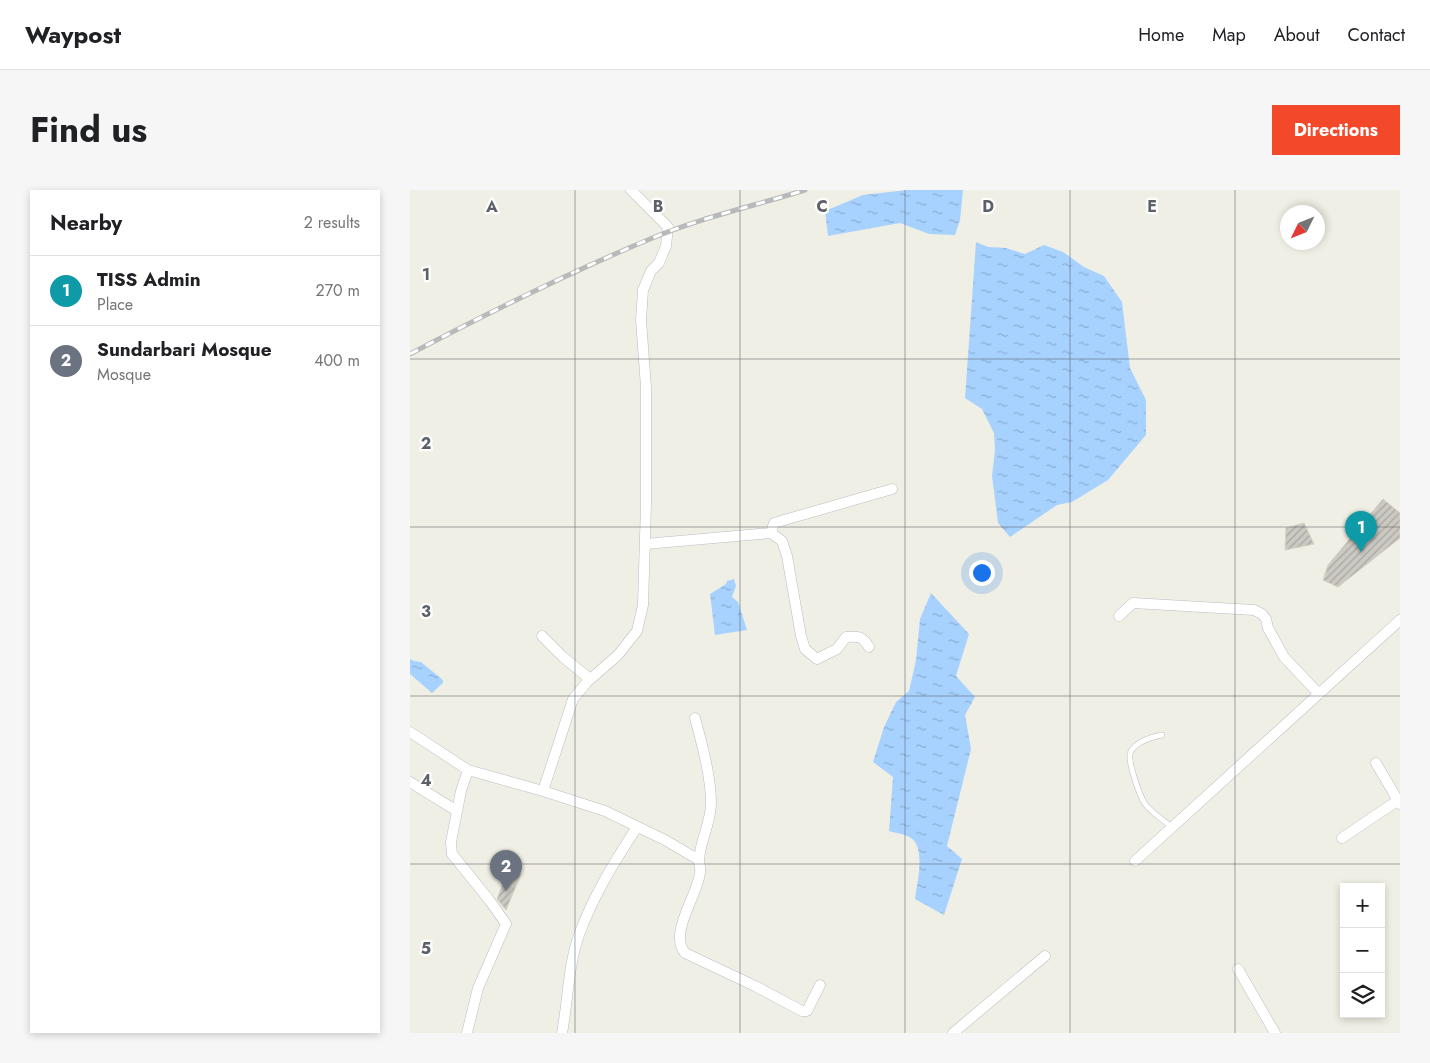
<!DOCTYPE html>
<html lang="en">
<head>
<meta charset="utf-8">
<style>
	body { margin:0; font-family:Jost,sans-serif; background:#f6f6f6; color:#202124 }
	.controls { position:absolute; right:15px; bottom:15px; display:grid; overflow:hidden; border-radius:0px; box-shadow:0 2px 8px #0003 }
	.controls button { width:45px; height:45px; display:grid; place-items:center; padding:0; border:0; border-bottom:1px solid #e0e0e0; background:#fff; color:#202124; font:25px sans-serif }
	.compass { position:absolute; left:870px; top:15px; width:45px; height:45px; border-radius:50%; background:#fff; box-shadow:0 2px 8px #0003; rotate:227deg }
	.you { position:absolute; left:571px; top:382px; width:18px; height:18px; margin:-12px; border:4px solid #fff; border-radius:50%; background:#1a73e8; box-shadow:0 0 0 8px #1a73e833 }
	.badge { display:grid; place-items:center; width:32px; height:32px; border-radius:50%; background:#f34829; color:#fff; font-size:16px; font-weight:700 }
	.pin { position:absolute; translate:-50% -41px; filter:drop-shadow(0 1px 2px #0008) }
	.pin::after { content:''; position:absolute; top:26px; width:18px; height:15px; background:inherit; clip-path:polygon(0 0,100% 0,50% 100%) }
	.list { margin:0; padding:0; list-style:none }
	h2 { display:flex; justify-content:space-between; align-items:center; height:65px; margin:0; padding:0 20px; font-size:21px }
	h2 small { font-size:16px; font-weight:400; color:#757577 }
	.list li { display:grid; grid-template-columns:32px 1fr auto; gap:15px; align-items:center; box-sizing:border-box; height:70px; padding:0 20px; border-top:1px solid #e0e0e0 }
	.list b { display:block; font-size:19px; white-space:nowrap }
	.list p { margin:0; font-size:16px; white-space:nowrap; color:#757577 }
	.list em { font-size:16px; font-style:normal; color:#757577 }
	.icon { flex:none; width:28px; height:28px; fill:none; stroke:currentColor; stroke-width:2; stroke-linecap:round; stroke-linejoin:round }
	.map { position:relative; flex:none; width:990px; height:843px; overflow:hidden; border-radius:0px }
	header { display:flex; align-items:center; gap:30px; box-sizing:border-box; height:70px; padding:0 25px; background:#fff; border-bottom:1px solid #e0e0e0 }
	header strong { font-size:24px }
	nav { display:flex; gap:28px; margin-inline-start:auto; font-size:18px }
	.intro { display:flex; align-items:center; justify-content:space-between; box-sizing:border-box; height:120px; padding:0 30px }
	h1 { margin:0; font-size:35px }
	.button { padding:12px 22px; border-radius:0px; background:#f34829; color:#fff; font-size:18px; font-weight:700 }
	main { display:flex; gap:30px; padding:0 30px }
	aside { flex:1; background:#fff; border-radius:0px; box-shadow:0 2px 8px #0003 }
	.map>svg:first-child { display:block }
	.water { fill:url(#water-ripples) }
	.building { fill:url(#building-hatch); stroke:#d5d1c3 }
	.lines { fill:none; stroke-linecap:round; stroke-linejoin:round }
	.service-casing { stroke:#babdc2; stroke-width:6 }
	.minor-casing { stroke:#babdc2; stroke-width:11 }
	.service { stroke:#fff; stroke-width:5 }
	.minor { stroke:#fff; stroke-width:10 }
	.rail-casing { stroke:#b8b9ba; stroke-width:5 }
	.rail { stroke:#fff; stroke-width:3; stroke-dasharray:9; stroke-linecap:butt }
	.grid { fill:none; stroke:#5d6167; stroke-width:1; stroke-opacity:0.55 }
	.grid-label { font-size:16px; text-anchor:middle; font-weight:bold; fill:#5d6167; stroke:#fff; stroke-width:4.5; stroke-linejoin:round; paint-order:stroke }
</style>
</head>
<body>
<header>
<strong>Waypost</strong>
<nav><a>Home</a><a>Map</a><a>About</a><a>Contact</a></nav>
</header>
<div class="intro"><h1>Find us</h1><a class="button">Directions</a></div>
<main>
<aside>
<h2>Nearby<small>2 results</small></h2>
<ul class="list">
<li><span class="badge" style="background:#0f9aa8">1</span><div><b>TISS Admin</b><p>Place</p></div><em>270 m</em></li>
<li><span class="badge" style="background:#6b7280">2</span><div><b>Sundarbari Mosque</b><p>Mosque</p></div><em>400 m</em></li>
</ul>
</aside>
<div class="map">
<svg width="990" height="843" viewBox="0 0 990 843">
	<defs>
		<pattern id="water-ripples" width="26" height="14" patternUnits="userSpaceOnUse" patternTransform="scale(1.25)"><rect width="26" height="14" fill="#a7d2ff"/><path d="M2 4q2-2 4 0t4 0M15 11q2-2 4 0t4 0" fill="none" stroke="#8baed2"/></pattern>
		<pattern id="building-hatch" width="6" height="6" patternUnits="userSpaceOnUse" patternTransform="scale(1.25)"><rect width="6" height="6" fill="#cbc9c2"/><path d="M-1 1l2-2M0 6l6-6M5 7l2-2" fill="none" stroke="#a8a7a1"/></pattern>
	</defs>
	<rect width="100%" height="100%" fill="#f0efe5"/>
	<!-- water -->
	<path class="water" d="M497 0H553L550 30 545 45 519 44 490 33 418 46 415 21 453 5Z
		M566 52 578 57 596 58 615 64 634 55 653 62 674 77 694 86 712 112 720 178 736 210V245L698 290 662 312 647 315 600 347 588 333 582 286 585 260 584 243 572 219 555 208Z
		M324 389 326 396 322 407 328 412 337 440 305 445 300 404 316 394 317 391Z
		M521 403 559 444 546 486 565 507 555 525 561 559 537 656 552 669 534 725 505 709C507 693 516 658 501 648 495 644 485 643 479 641L483 587 463 572 474 537 486 512 499 501 506 470 510 429Z
		M0 469 4 471 11 472 33 490V493L22 503 0 484Z"/>
	<!-- building -->
	<path class="building" d="M973 309 990 323V348L928 397 913 390 918 375Z
		M894 333 904 354 875 360 876 338Z
		M99 679 111 684 96 720 87 709Z"/>
	<g class="lines">
		<defs>
			<path id="service" d="M752 545C741 547 727 552 721 561 716 569 730 606 735 614 742 623 753 630 762 637"/>
			<path id="minor" d="M361 343 364 333 482 299
				M235 354 361 343 372 351 377 366 391 446 395 459 407 469 427 459 436 447C449 446 452 446 459 457
				M709 426 723 413 844 420 852 424 856 429 858 438 874 467 909 504
				M132 446 153 467 180 489
				M285 528C292 554 301 587 301 613 301 633 290 651 289 670
				M0 542 58 580
				M966 573 990 614
				M0 592 47 621
				M133 601 195 621 255 650 289 670C289 674 291 679 290 682 289 703 258 743 275 763L345 796 392 821H397L410 795
				M932 648 987 611
				M725 671 990 430
				M828 779 865 843
				M57 843 68 798 96 734 80 711 42 664 41 652 51 601 58 580 133 601 163 509 177 492 208 465 227 441 233 415 236 314V197L231 130 233 100 241 81 249 73 256 56 258 37 221 0
				M152 843C158 811 158 776 169 745 183 706 205 671 227 637
				M543 843 635 766"/>
		</defs>
		<!-- service casing -->
		<use href="#service" class="service-casing"/>
		<!-- minor casing -->
		<use href="#minor" class="minor-casing"/>
		<!-- service -->
		<use href="#service" class="service"/>
		<!-- minor -->
		<use href="#minor" class="minor"/>
		<defs>
			<path id="rail" d="M0 164C78 123 158 83 240 49 289 28 344 16 395 0"/>
		</defs>
		<!-- rail casing -->
		<use href="#rail" class="rail-casing"/>
		<!-- rail -->
		<use href="#rail" class="rail"/>
	</g>
	<!-- grid -->
	<path class="grid" d="M165 0V843M330 0V843M495 0V843M660 0V843M825 0V843M0 169H990M0 337H990M0 506H990M0 674H990"/>
	<g class="grid-label">
		<text x="82" y="22">A</text>
		<text x="248" y="22">B</text>
		<text x="412" y="22">C</text>
		<text x="578" y="22">D</text>
		<text x="742" y="22">E</text>
		<text x="16" y="90">1</text>
		<text x="16" y="259">2</text>
		<text x="16" y="427">3</text>
		<text x="16" y="596">4</text>
		<text x="16" y="764">5</text>
	</g>
</svg>
<div class="controls">
<button>+</button>
<button>−</button>
<button><svg class="icon" aria-label="layers" viewBox="0 0 24 24"><path d="M12 4l9 5-9 5-9-5zM3 14l9 5 9-5"/></svg></button>
</div>
<svg class="compass" viewBox="-18 -18 36 36"><path d="M0-13l5 13h-10z" fill="#e53935"/><path d="M0 13l5-13h-10z" fill="#757577"/></svg>
<div class="you"></div>
<div class="pin badge" style="left:951px;top:362px;background:#0f9aa8">1</div>
<div class="pin badge" style="left:96px;top:701px;background:#6b7280">2</div>
</div>
</main>
</body>
</html>
